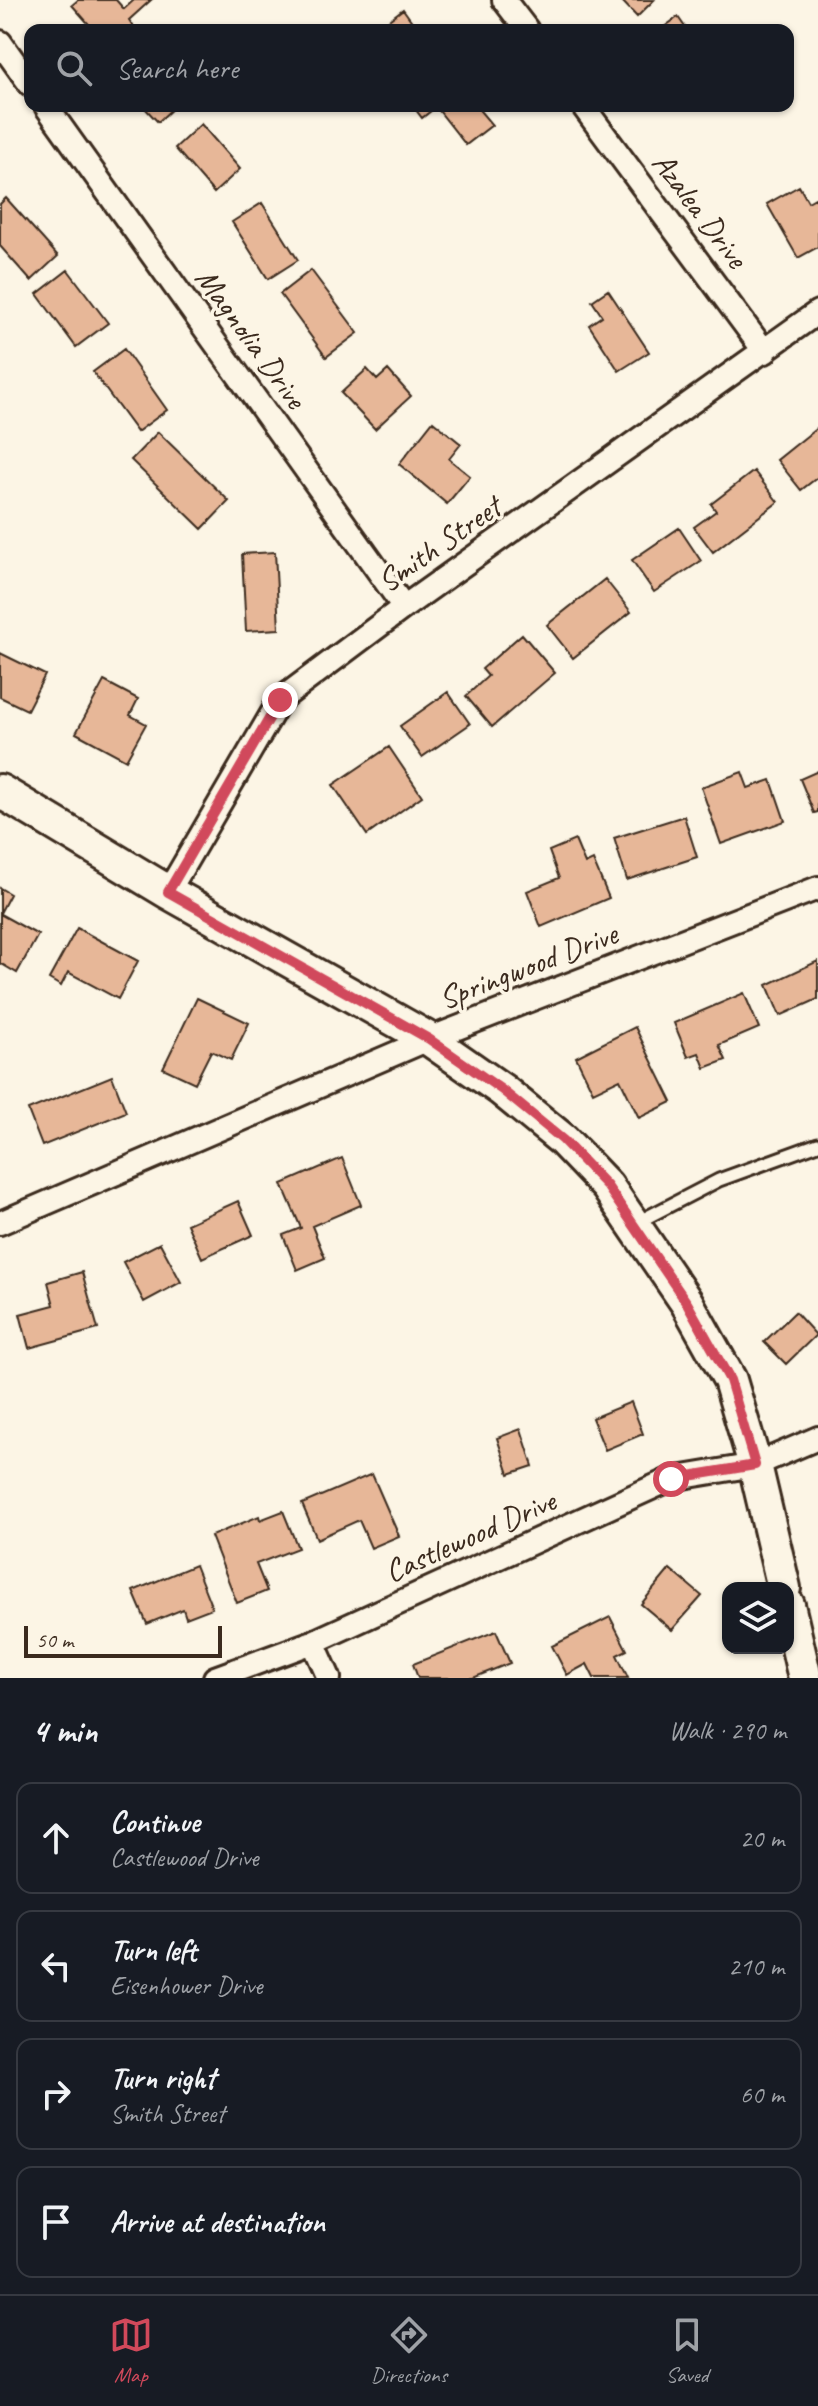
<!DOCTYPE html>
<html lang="en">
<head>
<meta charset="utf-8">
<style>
	body { margin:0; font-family:Caveat,sans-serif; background:#242831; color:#f1f3f6 }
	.controls { position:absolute; right:24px; bottom:24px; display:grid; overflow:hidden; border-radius:16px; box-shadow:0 2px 6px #0004 }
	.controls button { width:72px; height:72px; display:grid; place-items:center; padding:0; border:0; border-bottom:2px solid #363941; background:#171b24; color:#f1f3f6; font:40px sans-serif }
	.scale { position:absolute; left:24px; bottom:20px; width:198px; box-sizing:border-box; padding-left:8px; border:4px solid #3b2a1e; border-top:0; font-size:22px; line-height:28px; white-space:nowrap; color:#3b2a1e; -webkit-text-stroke:6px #fcf5e5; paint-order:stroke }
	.stop { position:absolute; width:24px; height:24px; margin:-18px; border:6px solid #d1495b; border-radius:50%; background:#fff }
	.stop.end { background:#d1495b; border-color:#fff; box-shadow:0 2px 8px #0008 }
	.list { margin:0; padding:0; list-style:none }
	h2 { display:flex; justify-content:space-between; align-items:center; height:104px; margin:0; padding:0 32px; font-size:34px }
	h2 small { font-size:26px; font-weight:400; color:#9ea1a6 }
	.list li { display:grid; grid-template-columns:52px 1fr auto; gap:24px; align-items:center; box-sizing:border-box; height:112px; margin:0 16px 16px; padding:0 16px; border:2px solid #363941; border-radius:16px }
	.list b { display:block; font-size:30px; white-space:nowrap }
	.list p { margin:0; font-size:26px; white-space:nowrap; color:#9ea1a6 }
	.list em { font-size:26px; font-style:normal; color:#9ea1a6 }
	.icon { flex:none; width:44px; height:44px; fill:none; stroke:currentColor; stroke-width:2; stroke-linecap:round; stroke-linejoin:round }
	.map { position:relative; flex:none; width:818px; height:1678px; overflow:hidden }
	.search { position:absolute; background:#171b24; box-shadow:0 2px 6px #0004; left:24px; right:24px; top:24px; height:88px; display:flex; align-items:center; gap:20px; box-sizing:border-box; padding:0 28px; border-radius:16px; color:#9ea1a6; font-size:30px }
	.sheet { height:616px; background:#171b24 }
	nav { display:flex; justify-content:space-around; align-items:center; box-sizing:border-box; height:112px; border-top:2px solid #363941; background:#171b24; font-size:22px; color:#9ea1a6 }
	nav a { display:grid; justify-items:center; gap:4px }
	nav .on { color:#d1495b }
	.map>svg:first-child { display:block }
	.building { fill:#e7b798; stroke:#3b2a1e; stroke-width:2 }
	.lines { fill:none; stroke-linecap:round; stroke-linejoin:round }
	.lane-casing { stroke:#3b2a1e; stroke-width:17 }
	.street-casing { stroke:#3b2a1e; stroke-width:28 }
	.secondary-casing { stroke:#3b2a1e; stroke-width:38 }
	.lane { stroke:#fcf5e5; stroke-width:11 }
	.street { stroke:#fcf5e5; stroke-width:22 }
	.secondary { stroke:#fcf5e5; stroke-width:32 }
	.route { stroke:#d1495b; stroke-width:10 }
	.labels { text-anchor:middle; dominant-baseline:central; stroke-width:7; stroke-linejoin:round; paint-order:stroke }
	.street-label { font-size:32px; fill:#3b2a1e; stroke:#fcf5e5 }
</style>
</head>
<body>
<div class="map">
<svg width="818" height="1678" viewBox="0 0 818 1678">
	<rect width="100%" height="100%" fill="#fcf5e5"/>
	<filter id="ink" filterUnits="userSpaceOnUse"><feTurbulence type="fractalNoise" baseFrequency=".0125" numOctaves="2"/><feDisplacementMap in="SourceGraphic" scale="16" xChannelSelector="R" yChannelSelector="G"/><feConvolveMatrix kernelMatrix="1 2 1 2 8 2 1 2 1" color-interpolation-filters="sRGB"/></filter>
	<g filter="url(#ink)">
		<!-- building -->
		<path class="building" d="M78 0H116L124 9 134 0H151L129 20 136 30H94L72 5Z
			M621 0H654L637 17Z
			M403 9 418 30H376Z
			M678 17 687 30H660Z
			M143 106H175L158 122Z
			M413 106H476L492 125 466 145 436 107 422 118Z
			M201 124 240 169 214 193 175 148Z
			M799 186 808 202 815 198 818 202V247L798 258 767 204Z
			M6 198 58 256 31 281 0 246V204Z
			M262 203 298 260 268 279 232 222Z
			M68 270 108 323 76 347 37 294Z
			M311 270 358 333 326 357 280 294Z
			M608 290 649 352 619 371 589 325 602 316 592 301Z
			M124 349 167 410 137 432 93 372Z
			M367 369 377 380 388 370 411 396 375 429 341 393Z
			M433 421 461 444 449 459 470 476 447 504 399 464Z
			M818 427V477L801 490 777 460Z
			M158 432 229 501 202 529 131 460Z
			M754 471 778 502 713 552 694 527 716 511 711 504Z
			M679 528 701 561 654 592 632 560Z
			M275 552 279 629 246 631 242 554Z
			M605 579 631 612 573 658 547 625Z
			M522 634 555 673 492 727 466 696 488 676 482 669Z
			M0 653 45 675 27 710 0 697Z
			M104 681 138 699 130 715 146 724 126 760 76 733Z
			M448 692 470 724 422 757 400 726Z
			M389 747 422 796 367 835 333 785Z
			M818 771V812L814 813 800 779Z
			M742 772 748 788 771 780 785 821 721 844 701 787Z
			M684 816 697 857 627 880 614 838Z
			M575 840 585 864 593 860 609 898 541 927 527 891 559 878 549 851Z
			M0 888 10 894 0 913Z
			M0 914 38 935 17 973 0 963Z
			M77 928 138 961 118 999 68 972 61 986 49 979Z
			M818 961V999L780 1016 767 985Z
			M744 993 759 1028 719 1045 726 1060 705 1068 699 1053 688 1057 674 1023Z
			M197 998 249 1023 231 1060 211 1051 195 1083 163 1068Z
			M635 1027 672 1102 639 1118 620 1079 593 1092 576 1057Z
			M112 1076 126 1112 42 1146 28 1110Z
			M342 1158 361 1205 312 1226 325 1258 297 1270 283 1235 301 1228 282 1184Z
			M238 1201 253 1235 202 1258 187 1224Z
			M160 1243 181 1282 144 1302 123 1262Z
			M82 1272 98 1329 29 1348 20 1314 54 1305 48 1282Z
			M795 1312 816 1335 786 1364 764 1342Z
			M631 1402 643 1434 605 1450 592 1418Z
			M521 1429 533 1466 509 1474 497 1438Z
			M372 1474 399 1536 371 1548 359 1520 317 1539 302 1504Z
			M283 1511 298 1548 256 1564 267 1591 237 1603 211 1536 259 1516 260 1520Z
			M195 1565 212 1608 186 1618 183 1609 147 1624 133 1591Z
			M670 1569 702 1596 672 1630 641 1604Z
			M610 1617 627 1650 617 1655 628 1678H594L587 1664 567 1675 552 1646Z
			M496 1631 510 1663 473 1678H418L413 1664Z"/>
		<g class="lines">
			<defs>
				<path id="lane" d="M634 1224 719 1180 818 1144"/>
				<path id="street" d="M504 0 527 30
					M0 42 30 84
					M46 106 404 607
					M583 106 765 352
					M168 892 280 700 404 607 818 312
					M0 1223 429 1039 818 888
					M313 1642 329 1678
					M215 1678 313 1642 671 1479 755 1465 818 1438"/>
				<path id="secondary" d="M0 791 168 892 429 1039 502 1090 563 1140 607 1186 633 1224 687 1303 730 1380 755 1465 784 1588
					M788 1605 805 1678"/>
			</defs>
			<!-- lane casing -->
			<use href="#lane" class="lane-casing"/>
			<!-- street casing -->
			<use href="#street" class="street-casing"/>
			<!-- secondary casing -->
			<use href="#secondary" class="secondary-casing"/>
			<!-- lane -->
			<use href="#lane" class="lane"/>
			<!-- street -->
			<use href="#street" class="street"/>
			<!-- secondary -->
			<use href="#secondary" class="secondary"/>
		</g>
	</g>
	<g class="lines" filter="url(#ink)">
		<!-- route -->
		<path class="route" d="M280 700 168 892 429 1039 502 1090 563 1140 607 1186 687 1303 730 1380 755 1465 671 1479"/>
	</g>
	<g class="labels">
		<!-- street labels -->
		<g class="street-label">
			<text transform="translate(700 210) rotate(53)">Azalea Drive</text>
			<text transform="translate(251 338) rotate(54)">Magnolia Drive</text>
			<text transform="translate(439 544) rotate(-35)">Smith Street</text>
			<text transform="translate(528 966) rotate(-21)">Springwood Drive</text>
			<text transform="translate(470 1536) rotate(-24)">Castlewood Drive</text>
		</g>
	</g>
</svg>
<div class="controls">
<button><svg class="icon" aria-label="layers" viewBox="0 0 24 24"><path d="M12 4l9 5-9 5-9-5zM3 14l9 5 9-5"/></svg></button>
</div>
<div class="scale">50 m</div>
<div class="stop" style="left:671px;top:1479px"></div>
<div class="stop end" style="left:280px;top:700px"></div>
<div class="search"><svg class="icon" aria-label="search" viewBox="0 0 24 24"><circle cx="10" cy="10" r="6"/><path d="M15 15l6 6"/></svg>Search here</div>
</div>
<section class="sheet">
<h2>4 min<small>Walk · 290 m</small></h2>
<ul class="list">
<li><svg class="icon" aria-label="ahead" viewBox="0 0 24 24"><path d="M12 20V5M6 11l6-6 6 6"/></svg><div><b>Continue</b><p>Castlewood Drive</p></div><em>20 m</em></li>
<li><svg class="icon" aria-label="left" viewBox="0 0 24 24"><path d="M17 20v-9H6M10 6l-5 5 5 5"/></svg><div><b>Turn left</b><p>Eisenhower Drive</p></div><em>210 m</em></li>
<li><svg class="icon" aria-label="right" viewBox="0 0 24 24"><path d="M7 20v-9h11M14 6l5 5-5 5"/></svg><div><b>Turn right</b><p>Smith Street</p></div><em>60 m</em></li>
<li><svg class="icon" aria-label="arrive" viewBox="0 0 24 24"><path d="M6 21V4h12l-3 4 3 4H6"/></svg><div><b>Arrive at destination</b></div></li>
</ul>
</section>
<nav>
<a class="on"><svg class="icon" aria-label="map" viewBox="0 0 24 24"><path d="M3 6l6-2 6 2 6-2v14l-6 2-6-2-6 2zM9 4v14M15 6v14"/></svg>Map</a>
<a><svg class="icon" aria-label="directions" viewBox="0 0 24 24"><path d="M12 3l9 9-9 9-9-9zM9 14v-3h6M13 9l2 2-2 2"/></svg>Directions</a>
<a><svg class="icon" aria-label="saved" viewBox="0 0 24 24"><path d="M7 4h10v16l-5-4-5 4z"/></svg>Saved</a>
</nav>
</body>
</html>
